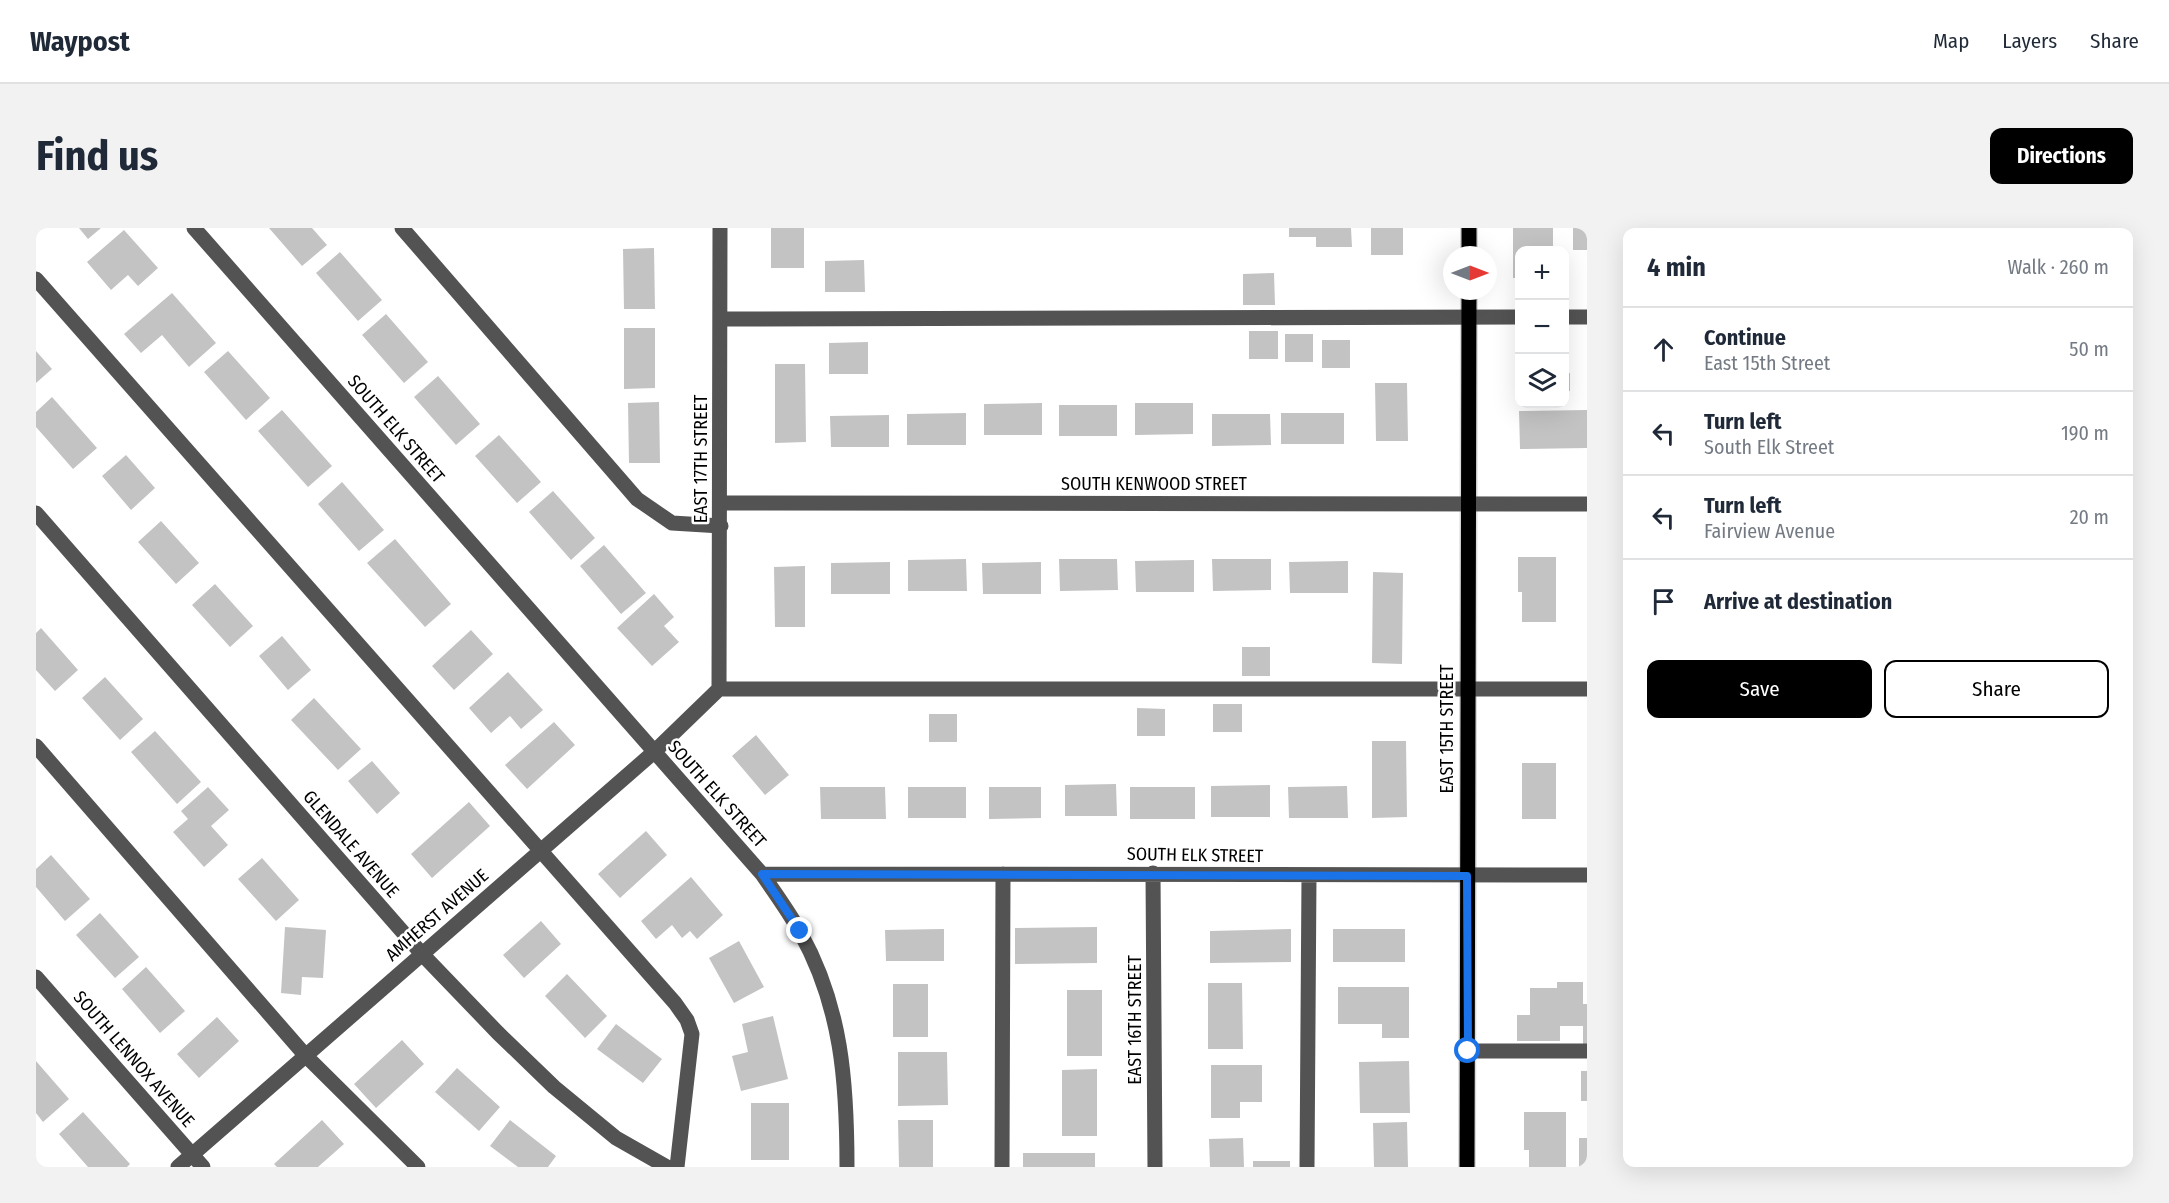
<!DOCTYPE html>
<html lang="en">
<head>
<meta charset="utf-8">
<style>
	body { margin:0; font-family:"Fira Sans Condensed",sans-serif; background:#f2f2f3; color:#1f2937 }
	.controls { position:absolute; right:18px; top:18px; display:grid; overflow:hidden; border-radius:12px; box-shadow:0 6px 24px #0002 }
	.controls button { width:54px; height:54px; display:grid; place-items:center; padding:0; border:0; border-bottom:2px solid #e0e1e3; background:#fff; color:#1f2937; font:30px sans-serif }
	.compass { position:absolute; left:1407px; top:18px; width:54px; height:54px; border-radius:50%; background:#fff; box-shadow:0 6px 24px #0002; rotate:90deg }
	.stop { position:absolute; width:18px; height:18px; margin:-14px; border:4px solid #1a73e8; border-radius:50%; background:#fff }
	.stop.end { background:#1a73e8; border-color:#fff; box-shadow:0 2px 6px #0008 }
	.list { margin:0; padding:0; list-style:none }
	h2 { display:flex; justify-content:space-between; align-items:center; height:78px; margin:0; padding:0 24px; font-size:26px }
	h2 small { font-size:20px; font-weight:400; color:#747a83 }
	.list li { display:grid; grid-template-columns:39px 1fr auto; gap:18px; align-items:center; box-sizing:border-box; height:84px; padding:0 24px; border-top:2px solid #e0e1e3 }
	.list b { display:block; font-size:22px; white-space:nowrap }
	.list p { margin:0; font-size:20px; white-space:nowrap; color:#747a83 }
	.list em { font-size:20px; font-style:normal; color:#747a83 }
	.actions { display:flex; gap:12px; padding:18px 24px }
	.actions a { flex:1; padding:14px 0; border:2px solid #000; border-radius:12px; text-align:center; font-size:21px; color:#000 }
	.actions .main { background:#000; color:#fff }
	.icon { flex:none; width:33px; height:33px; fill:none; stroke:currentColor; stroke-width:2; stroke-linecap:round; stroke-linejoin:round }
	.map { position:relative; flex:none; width:1551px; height:939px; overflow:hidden; border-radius:12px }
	header { display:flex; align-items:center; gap:36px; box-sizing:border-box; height:84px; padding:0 30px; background:#fff; border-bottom:2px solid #e0e1e3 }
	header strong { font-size:28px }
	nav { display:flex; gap:33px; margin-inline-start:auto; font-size:21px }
	.intro { display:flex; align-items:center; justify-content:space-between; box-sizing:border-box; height:144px; padding:0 36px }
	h1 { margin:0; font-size:42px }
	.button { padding:15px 27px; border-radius:12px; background:#000; color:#fff; font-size:21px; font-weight:700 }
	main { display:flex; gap:36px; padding:0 36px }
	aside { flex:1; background:#fff; border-radius:12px; box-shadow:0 6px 24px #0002 }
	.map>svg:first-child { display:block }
	.building { fill:#c3c3c3 }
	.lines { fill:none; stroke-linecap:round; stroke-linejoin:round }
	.major-casing { stroke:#dbdbdb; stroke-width:18 }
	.minor { stroke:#535353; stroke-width:15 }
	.major { stroke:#000; stroke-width:15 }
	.route { stroke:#1a73e8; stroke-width:8 }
	.labels { text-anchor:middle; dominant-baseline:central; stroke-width:5; stroke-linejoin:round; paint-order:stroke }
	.street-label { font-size:18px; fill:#000; stroke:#fff }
</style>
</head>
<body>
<header>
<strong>Waypost</strong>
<nav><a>Map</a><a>Layers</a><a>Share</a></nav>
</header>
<div class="intro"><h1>Find us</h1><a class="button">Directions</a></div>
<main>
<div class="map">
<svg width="1551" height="939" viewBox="0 0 1551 939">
	<rect width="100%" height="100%" fill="#fff"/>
	<!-- building -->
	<path class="building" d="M43 0H65L52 11Z
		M233 0H276L291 17 266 38Z
		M735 0H768V40H735Z
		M1253 0H1315L1316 19H1280V9H1253Z
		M1335 0H1367V27H1335Z
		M1477 0H1517V22H1484V50H1477Z
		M1537 0H1551V22H1537Z
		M88 2 122 40 102 58 92 47 75 62 51 34Z
		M618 20 619 81H588L587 21Z
		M304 24 346 72 322 93 280 45Z
		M828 32 829 64H789V33Z
		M1238 45 1239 77H1207V46Z
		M136 65 180 115 153 139 126 107 105 125 88 106Z
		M350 86 392 134 368 155 326 107Z
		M588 100H619V160L588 161Z
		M1213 103H1242V131H1213Z
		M1249 106H1277V134H1249Z
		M1286 112H1314V140H1286Z
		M832 114V146H793V115Z
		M0 123 16 141 0 155Z
		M192 123 234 170 210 192 168 144Z
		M739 136H769L770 214 739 215Z
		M1528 145H1534V163H1528Z
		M402 148 444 196 420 217 378 169Z
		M1339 155H1371L1372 213H1340Z
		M16 169 61 220 37 241 0 199V184Z
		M623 174 624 235H593L592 175Z
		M1006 175V207H948V176Z
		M1099 175H1157V206L1099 207Z
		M1023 177H1081V208H1023Z
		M246 182 296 238 272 259 222 203Z
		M1551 182V220L1484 221 1483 183Z
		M930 185V217H871V186Z
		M1245 185H1308V216H1245Z
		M1176 186H1234L1235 217 1176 218Z
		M853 187V219H795L794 188Z
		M463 207 505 254 481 275 439 228Z
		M90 227 119 260 95 282 66 248Z
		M306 254 348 302 323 323 282 276Z
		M517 263 559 310 535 332 493 284Z
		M125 293 163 335 140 356 102 314Z
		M359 311 415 376 389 399 331 335Z
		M568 317 610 365 585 386 544 338Z
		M1482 329H1520V394H1486V364H1482Z
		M930 331 931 363H872V332Z
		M1023 331H1081L1082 362 1024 363Z
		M1176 331H1235V362L1177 363Z
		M1158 332V364H1100L1099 333Z
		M1312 333V365H1254L1253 334Z
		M854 334V366H795V335Z
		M1005 334V366H947L946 335Z
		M769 338V399H739L738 339Z
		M1337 344 1367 345 1366 436 1336 435Z
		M179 356 217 398 194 419 156 377Z
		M618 366 638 389 628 398 643 414 616 438 581 400Z
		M5 400 42 442 19 463 0 442V405Z
		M435 402 457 426 418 462 396 438Z
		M246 408 275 442 252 462 223 428Z
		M1206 419H1234V448H1206Z
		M472 444 507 482 485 501 474 488 455 505 433 480Z
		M69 449 107 491 84 512 46 470Z
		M278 470 325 521 302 542 255 492Z
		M1177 476H1206V504H1177Z
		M1101 480 1129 481V508H1101Z
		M893 486H921V514H893Z
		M518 494 539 517 491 561 469 537Z
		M119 503 165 554 141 576 95 524Z
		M720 507 753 547 729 567 696 528Z
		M1336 513H1370L1371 589 1336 590Z
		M336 533 364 565 341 586 312 553Z
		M1486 535H1520V591H1486Z
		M1080 556 1081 588H1029V557Z
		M1234 557V589H1175V558Z
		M1311 558 1312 590H1253L1252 559Z
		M172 559 193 582 175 598 192 617 168 639 137 604 152 591 145 583Z
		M784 559H849L850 591H785Z
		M872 559H930V590H872Z
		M953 559H1005V590L953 591Z
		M1094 559H1159V591H1094Z
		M433 574 454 598 396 650 375 626Z
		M610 603 631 627 584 670 562 646Z
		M15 627 54 671 29 693 0 659V641Z
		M226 630 263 672 240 693 202 651Z
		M655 649 687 687 661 711 654 703 646 710 636 697 620 711 605 693Z
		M64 685 103 729 79 750 40 707Z
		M505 693 525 716 488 750 467 727Z
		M249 699 290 702 287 750 266 749 265 767 245 765Z
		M1061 699V735L979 736V700Z
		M908 701V733H850L849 702Z
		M1255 701V734L1174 735V703Z
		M1297 701H1369V734H1297Z
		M703 713 728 759 698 775 673 730Z
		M110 739 149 783 124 805 86 761Z
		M531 746 571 788 549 810 509 768Z
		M1521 754H1547V776H1551V816H1547V798H1524V813H1481V787H1494V760H1521Z
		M1172 755H1206L1207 821H1172Z
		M857 756H892V809H857Z
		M1302 759H1373V810H1346V796H1302Z
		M1031 762H1066V828H1031Z
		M737 788 752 851 705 863 696 828 712 824 706 796Z
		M181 789 203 813 163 850 141 826Z
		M580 796 626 831 607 855 561 821Z
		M366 812 388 836 340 880 318 856Z
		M862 824H911L912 877 862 878Z
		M0 833 33 871 7 894 0 885Z
		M1373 833 1374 885H1324L1323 834Z
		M1175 837H1226V874H1204V890H1175Z
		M421 840 464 879 443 903 399 864Z
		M1061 841V908H1026V842Z
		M1545 843H1551V873H1545Z
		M715 875H753V932H715Z
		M47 884 94 936 91 939H52L23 906Z
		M1488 884H1530V939H1493V922H1488Z
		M286 892 308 916 282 939H241L238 936Z
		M474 892 520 928 512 939H482L454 918Z
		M862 892H897V939H863Z
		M1371 894 1372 939H1338L1337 895Z
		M1207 910 1208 939H1174L1173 911Z
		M1543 910H1551V939H1543Z
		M987 925H1059V939H987Z
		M1217 933H1254V939H1217Z"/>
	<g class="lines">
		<defs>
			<path id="major" d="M1433 27V0
				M1431 939 1433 63"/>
		</defs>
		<!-- major casing -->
		<use href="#major" class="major-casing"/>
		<!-- minor -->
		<path class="minor" d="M158 0 726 646C739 665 753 684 764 704 806 779 811 855 811 939
			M366 0 601 271 636 295 685 298
			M0 51 639 775 651 792 656 806 641 939
			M1528 89H1551
			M684 91 1484 89
			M685 275 1551 276
			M0 285 386 726 462 805 518 859 580 910 631 939
			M683 461H1551
			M683 461 684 0
			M0 518 269 827 382 939
			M1117 645 1119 939
			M726 646 1551 647
			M0 749 167 939
			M1432 823H1551
			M142 939 618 524 683 461
			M966 939 967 646
			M1271 939 1273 648"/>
		<!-- major -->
		<use href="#major" class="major"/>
	</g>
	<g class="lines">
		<!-- route -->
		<path class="route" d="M764 703 726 646 1431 648 1432 823"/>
	</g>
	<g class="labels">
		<!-- street labels -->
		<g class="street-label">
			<text transform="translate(360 201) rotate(49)">SOUTH ELK STREET</text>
			<text transform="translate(665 231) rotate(-90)">EAST 17TH STREET</text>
			<text x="1118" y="256">SOUTH KENWOOD STREET</text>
			<text transform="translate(1411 501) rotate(-90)">EAST 15TH STREET</text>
			<text transform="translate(681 566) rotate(48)">SOUTH ELK STREET</text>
			<text transform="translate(315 616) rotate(49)">GLENDALE AVENUE</text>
			<text transform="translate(1159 627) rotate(1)">SOUTH ELK STREET</text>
			<text transform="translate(401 687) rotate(-41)">AMHERST AVENUE</text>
			<text transform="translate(1099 792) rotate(-90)">EAST 16TH STREET</text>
			<text transform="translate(98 831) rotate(49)">SOUTH LENNOX AVENUE</text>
		</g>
	</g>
</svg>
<div class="controls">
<button>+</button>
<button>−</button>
<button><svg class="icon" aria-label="layers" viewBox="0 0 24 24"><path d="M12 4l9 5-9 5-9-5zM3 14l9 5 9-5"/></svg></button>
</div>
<svg class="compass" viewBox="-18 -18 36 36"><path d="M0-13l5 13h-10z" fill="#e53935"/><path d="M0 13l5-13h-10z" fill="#747a83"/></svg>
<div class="stop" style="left:1432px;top:823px"></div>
<div class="stop end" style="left:764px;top:703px"></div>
</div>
<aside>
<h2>4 min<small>Walk · 260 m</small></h2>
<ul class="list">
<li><svg class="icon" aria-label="ahead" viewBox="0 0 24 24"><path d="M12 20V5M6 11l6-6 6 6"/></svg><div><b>Continue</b><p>East 15th Street</p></div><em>50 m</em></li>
<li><svg class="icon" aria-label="left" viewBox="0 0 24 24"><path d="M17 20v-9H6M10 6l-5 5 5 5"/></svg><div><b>Turn left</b><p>South Elk Street</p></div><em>190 m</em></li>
<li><svg class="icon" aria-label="left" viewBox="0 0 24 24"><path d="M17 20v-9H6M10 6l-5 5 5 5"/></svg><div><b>Turn left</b><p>Fairview Avenue</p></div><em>20 m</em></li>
<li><svg class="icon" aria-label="arrive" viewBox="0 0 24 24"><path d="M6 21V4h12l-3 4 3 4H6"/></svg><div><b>Arrive at destination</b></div></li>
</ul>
<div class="actions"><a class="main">Save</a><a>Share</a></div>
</aside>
</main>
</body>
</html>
